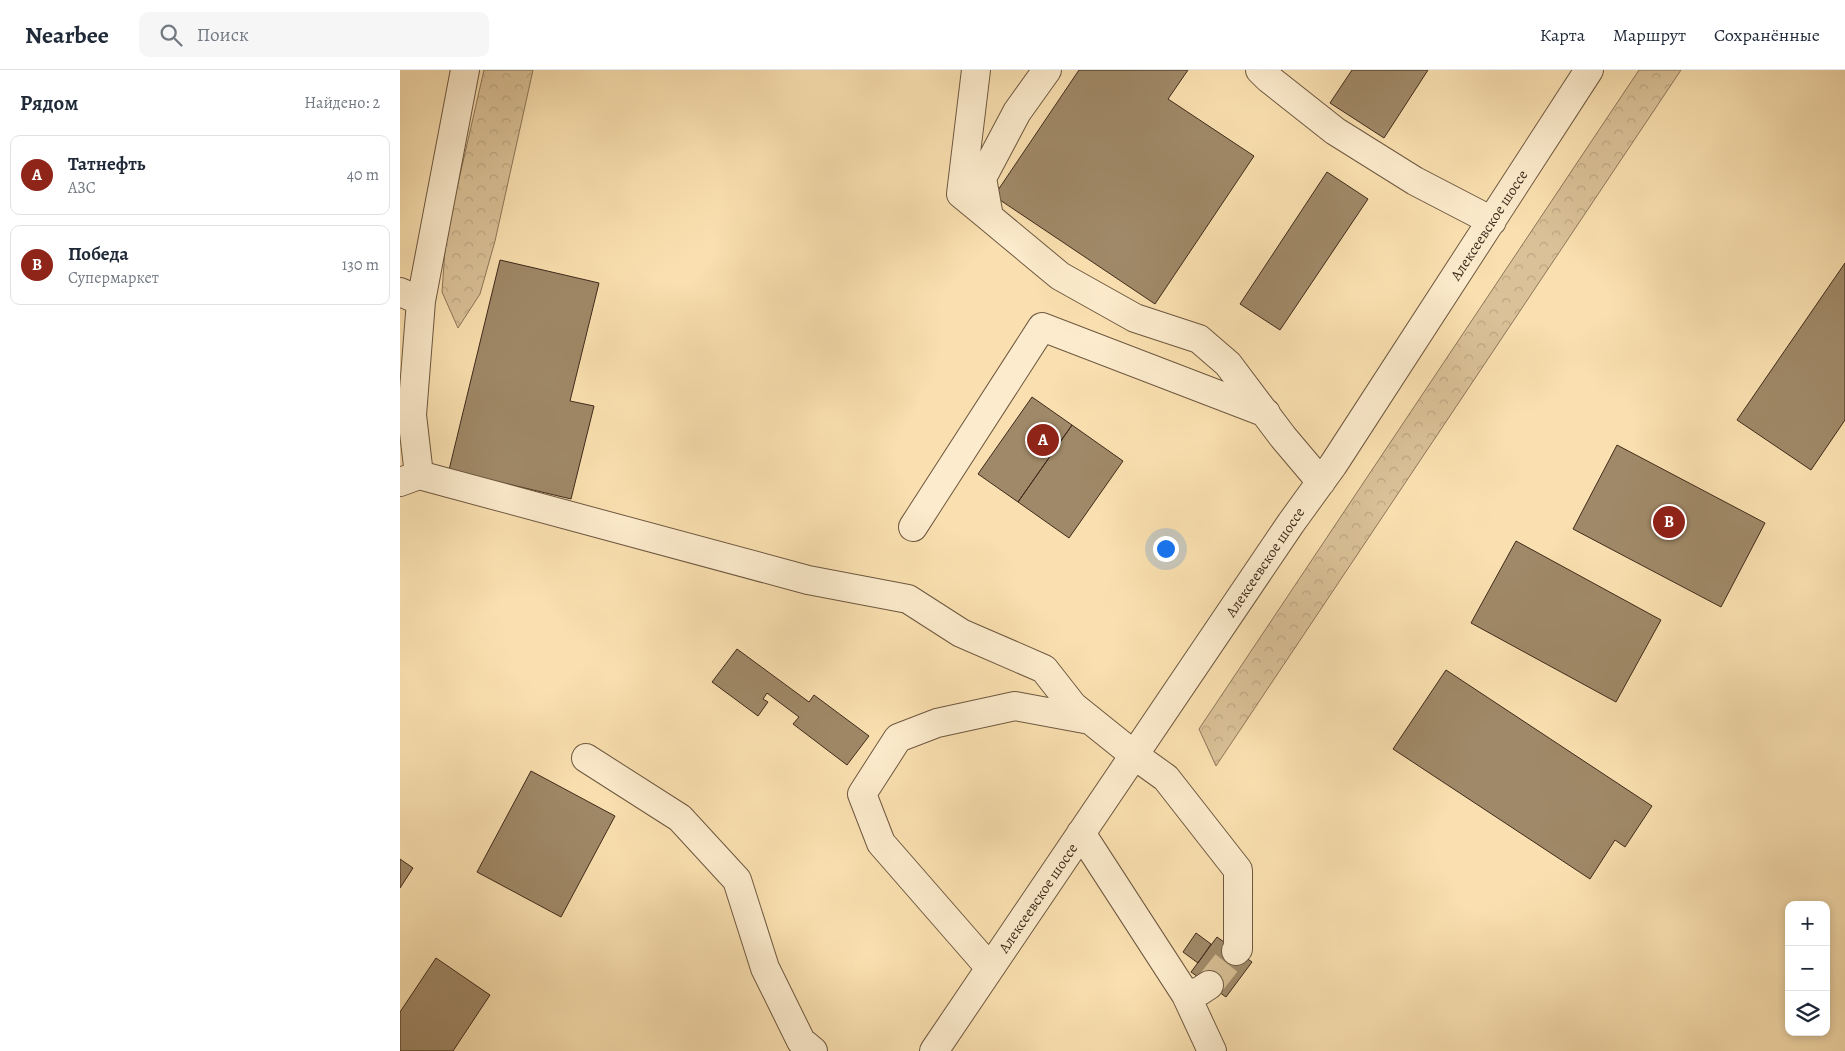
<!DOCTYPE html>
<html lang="ru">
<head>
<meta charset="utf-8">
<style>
	body { margin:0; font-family:Alegreya,serif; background:#f6f6f7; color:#1f2937 }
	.controls { position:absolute; right:15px; bottom:15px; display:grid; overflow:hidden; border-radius:10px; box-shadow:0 2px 8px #0003 }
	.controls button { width:45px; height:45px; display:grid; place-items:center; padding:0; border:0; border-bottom:1px solid #e0e1e3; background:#fff; color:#1f2937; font:25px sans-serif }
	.you { position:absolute; left:765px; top:478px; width:18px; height:18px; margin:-12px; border:4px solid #fff; border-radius:50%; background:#1a73e8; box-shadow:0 0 0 8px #1a73e833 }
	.badge { display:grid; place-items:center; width:32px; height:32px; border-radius:50%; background:#8f2418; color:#fff; font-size:16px; font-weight:700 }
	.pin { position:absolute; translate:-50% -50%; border:2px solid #fff; box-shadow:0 1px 5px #0006 }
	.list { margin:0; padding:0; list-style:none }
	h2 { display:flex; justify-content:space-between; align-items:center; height:65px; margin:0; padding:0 20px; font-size:21px }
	h2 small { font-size:16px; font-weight:400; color:#747a83 }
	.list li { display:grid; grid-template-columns:32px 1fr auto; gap:15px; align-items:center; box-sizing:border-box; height:80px; margin:0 10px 10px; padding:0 10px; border:1px solid #e0e1e3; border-radius:10px }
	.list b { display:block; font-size:19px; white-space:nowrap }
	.list p { margin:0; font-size:16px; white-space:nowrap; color:#747a83 }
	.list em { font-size:16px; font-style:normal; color:#747a83 }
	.icon { flex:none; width:28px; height:28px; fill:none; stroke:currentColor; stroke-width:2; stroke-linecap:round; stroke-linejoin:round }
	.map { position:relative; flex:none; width:1445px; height:981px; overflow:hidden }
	header { display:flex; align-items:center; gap:30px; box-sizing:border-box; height:70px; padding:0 25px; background:#fff; border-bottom:1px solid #e0e1e3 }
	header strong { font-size:24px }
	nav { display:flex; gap:28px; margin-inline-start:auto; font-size:18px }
	.search { width:350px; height:45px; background:#f6f6f7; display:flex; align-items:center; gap:12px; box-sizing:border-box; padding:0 18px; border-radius:10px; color:#747a83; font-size:19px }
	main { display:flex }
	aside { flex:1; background:#fff }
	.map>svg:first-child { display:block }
	.forest { fill:url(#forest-crowns); stroke:#8c7659 }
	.building { fill:#a08968; stroke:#3f2a1b }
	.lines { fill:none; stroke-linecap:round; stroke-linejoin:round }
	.minor-tunnel { stroke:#d5bc92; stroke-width:28; stroke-dasharray:28 14; stroke-linecap:butt }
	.minor-casing { stroke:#6e5840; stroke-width:30 }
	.minor { stroke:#fcebcc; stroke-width:28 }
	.labels { text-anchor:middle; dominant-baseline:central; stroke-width:4.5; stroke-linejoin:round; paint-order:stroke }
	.street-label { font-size:15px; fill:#3f2a1b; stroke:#fcebcc }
</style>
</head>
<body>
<header>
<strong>Nearbee</strong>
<div class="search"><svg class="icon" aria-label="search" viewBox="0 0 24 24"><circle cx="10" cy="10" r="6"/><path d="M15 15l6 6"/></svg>Поиск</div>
<nav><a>Карта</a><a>Маршрут</a><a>Сохранённые</a></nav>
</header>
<main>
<aside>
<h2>Рядом<small>Найдено: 2</small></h2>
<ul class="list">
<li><span class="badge">A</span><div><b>Татнефть</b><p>АЗС</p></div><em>40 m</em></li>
<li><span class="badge">B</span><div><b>Победа</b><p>Супермаркет</p></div><em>130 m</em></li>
</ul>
</aside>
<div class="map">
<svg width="1445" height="981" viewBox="0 0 1445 981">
	<defs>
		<pattern id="forest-crowns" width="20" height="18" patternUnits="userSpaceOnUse" patternTransform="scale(1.25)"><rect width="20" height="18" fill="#dac197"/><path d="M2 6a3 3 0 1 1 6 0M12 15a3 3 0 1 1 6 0" fill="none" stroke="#bca682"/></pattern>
	</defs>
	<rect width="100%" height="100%" fill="#fae0b0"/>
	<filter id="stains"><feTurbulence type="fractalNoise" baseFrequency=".004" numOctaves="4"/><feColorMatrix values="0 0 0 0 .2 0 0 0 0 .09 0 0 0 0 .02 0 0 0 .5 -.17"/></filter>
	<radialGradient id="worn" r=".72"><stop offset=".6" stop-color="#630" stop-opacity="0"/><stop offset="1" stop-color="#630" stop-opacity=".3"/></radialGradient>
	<!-- forest -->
	<path class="forest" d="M84 0H133L95 171 80 224 58 258 42 222 46 166Z
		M1239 0H1281L816 696 799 659Z"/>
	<!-- building -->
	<path class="building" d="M679 0H788L768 29 854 86 755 234 594 126Z
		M952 0H1028L984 68 930 33Z
		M927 102 968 129 880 260 840 234Z
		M100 190 199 213 170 331 194 336 171 429 49 400Z
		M1445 193V350L1411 400 1337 350Z
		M632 327 672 355 618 432 578 404Z
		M672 355 723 391 669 468 618 432Z
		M1217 375 1365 453 1321 537 1173 459Z
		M1116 471 1261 550 1216 632 1071 553Z
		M337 579 409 632 414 625 469 666 447 695 393 654 399 647 367 623 363 629 368 632 358 646 312 612Z
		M1046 600 1252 736 1225 777 1215 770 1190 809 993 679Z
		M131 701 215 746 161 847 77 802Z
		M0 789 13 798 0 818Z
		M796 863 811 874 798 893 783 882Z
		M817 867 852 892 826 927 791 902Z
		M36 888 90 925 53 981H0V942Z"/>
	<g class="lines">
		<!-- minor-tunnel -->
		<path class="minor-tunnel" d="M809 915 836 881"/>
		<defs>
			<path id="minor" d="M576 0 561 124 589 147
				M647 0 617 42 582 108 589 147 660 206 735 248 799 269 828 294 883 367 921 412
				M860 0 868 8 935 61 1015 111 1092 151
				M0 222 21 231 12 345 19 405
				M21 231 65 0
				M0 412 19 405 408 510 508 529 561 563 644 599 673 636 734 685 766 708 838 800V879L836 881
				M513 457 642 257 866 343
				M186 688 280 748 337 810 365 898 401 971 413 981
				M681 763 786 925 812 981
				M590 898 481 773 462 724 498 668 537 653 615 636 690 650
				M786 925 800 921 809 915
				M534 981 891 453 933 395 1189 0"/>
		</defs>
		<!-- minor casing -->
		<use href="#minor" class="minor-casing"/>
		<!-- minor -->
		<use href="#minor" class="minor"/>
	</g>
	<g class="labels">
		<!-- street labels -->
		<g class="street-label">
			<text transform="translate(1089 155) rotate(-57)">Алексеевское шоссе</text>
			<text transform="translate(865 492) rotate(-56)">Алексеевское шоссе</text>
			<text transform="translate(638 828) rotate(-56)">Алексеевское шоссе</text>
		</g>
	</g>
	<rect width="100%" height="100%" filter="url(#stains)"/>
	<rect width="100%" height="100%" fill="url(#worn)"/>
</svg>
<div class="controls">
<button>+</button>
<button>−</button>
<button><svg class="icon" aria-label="layers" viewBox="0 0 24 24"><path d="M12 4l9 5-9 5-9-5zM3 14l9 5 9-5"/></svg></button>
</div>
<div class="you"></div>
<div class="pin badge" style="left:643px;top:370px">A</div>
<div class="pin badge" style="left:1269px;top:452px">B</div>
</div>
</main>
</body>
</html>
